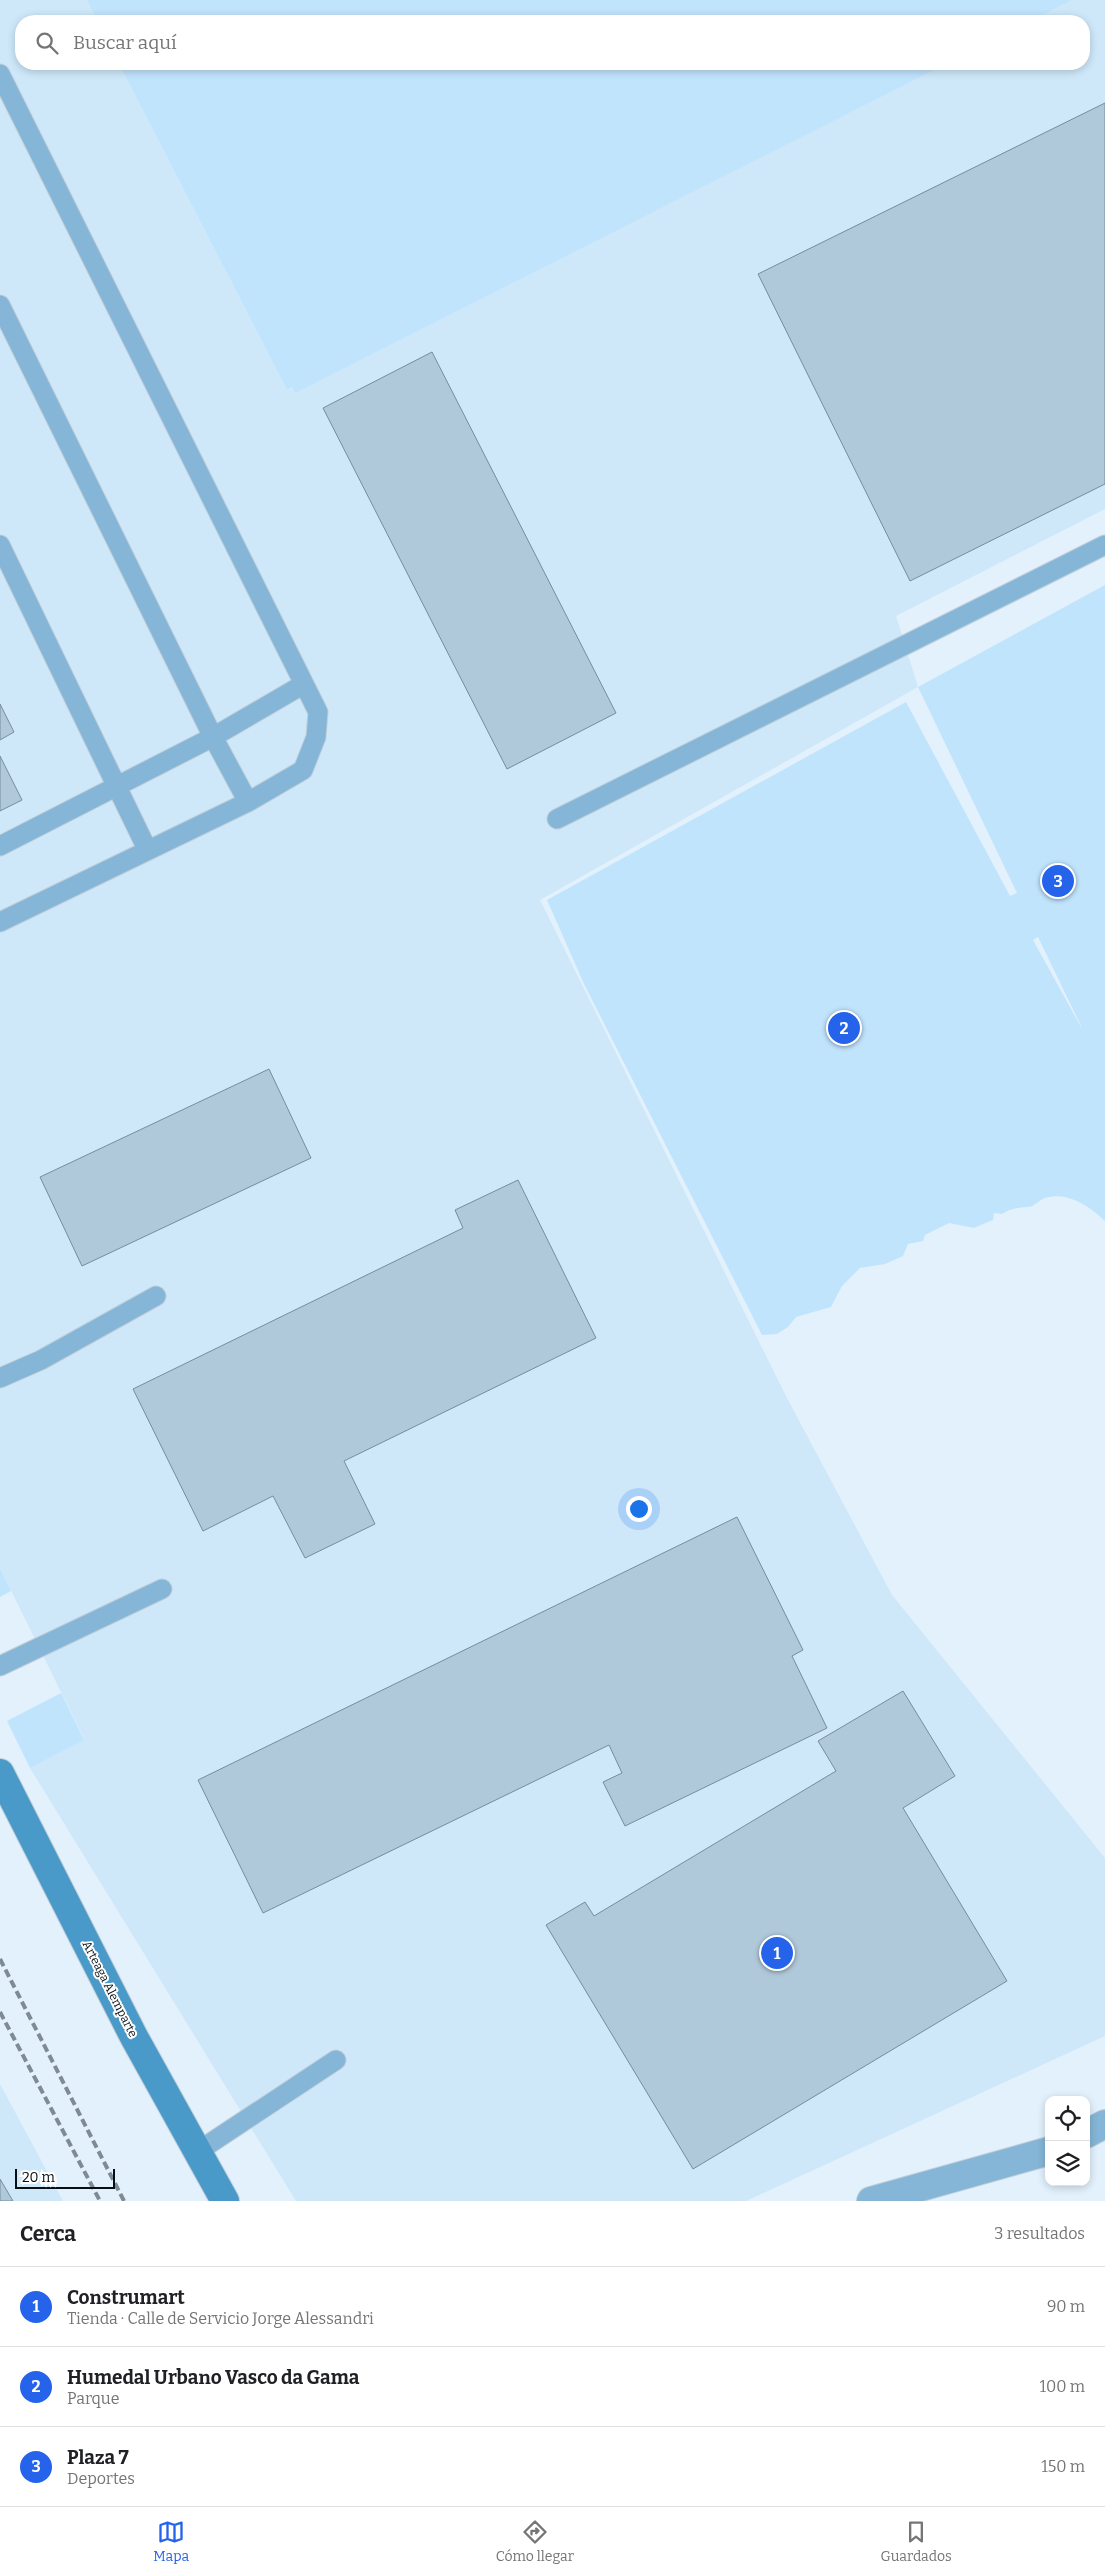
<!DOCTYPE html>
<html lang="es">
<head>
<meta charset="utf-8">
<style>
	body { margin:0; font-family:Bitter,serif; background:#f6f6f6; color:#202124 }
	.controls { position:absolute; right:15px; bottom:15px; display:grid; overflow:hidden; border-radius:10px; box-shadow:0 2px 8px #0003 }
	.controls button { width:45px; height:45px; display:grid; place-items:center; padding:0; border:0; border-bottom:1px solid #e0e0e0; background:#fff; color:#202124; font:25px sans-serif }
	.scale { position:absolute; left:15px; bottom:12px; width:100px; box-sizing:border-box; padding-left:5px; border:2px solid #060e14; border-top:0; font-size:14px; line-height:18px; white-space:nowrap; color:#060e14; -webkit-text-stroke:4px #fff; paint-order:stroke }
	.you { position:absolute; left:638px; top:1508px; width:18px; height:18px; margin:-12px; border:4px solid #fff; border-radius:50%; background:#1a73e8; box-shadow:0 0 0 8px #1a73e833 }
	.badge { display:grid; place-items:center; width:32px; height:32px; border-radius:50%; background:#2563eb; color:#fff; font-size:16px; font-weight:700 }
	.pin { position:absolute; translate:-50% -50%; border:2px solid #fff; box-shadow:0 1px 5px #0006 }
	.list { margin:0; padding:0; list-style:none }
	h2 { display:flex; justify-content:space-between; align-items:center; height:65px; margin:0; padding:0 20px; font-size:21px }
	h2 small { font-size:16px; font-weight:400; color:#757577 }
	.list li { display:grid; grid-template-columns:32px 1fr auto; gap:15px; align-items:center; box-sizing:border-box; height:80px; padding:0 20px; border-top:1px solid #e0e0e0 }
	.list b { display:block; font-size:19px; white-space:nowrap }
	.list p { margin:0; font-size:16px; white-space:nowrap; color:#757577 }
	.list em { font-size:16px; font-style:normal; color:#757577 }
	.icon { flex:none; width:28px; height:28px; fill:none; stroke:currentColor; stroke-width:2; stroke-linecap:round; stroke-linejoin:round }
	.map { position:relative; flex:none; width:1105px; height:2201px; overflow:hidden }
	.search { position:absolute; background:#fff; box-shadow:0 2px 8px #0003; left:15px; right:15px; top:15px; height:55px; display:flex; align-items:center; gap:12px; box-sizing:border-box; padding:0 18px; border-radius:20px; color:#757577; font-size:19px }
	.sheet { height:305px; background:#fff }
	nav { display:flex; justify-content:space-around; align-items:center; box-sizing:border-box; height:70px; border-top:1px solid #e0e0e0; background:#fff; font-size:14px; color:#757577 }
	nav a { display:grid; justify-items:center; gap:2px }
	nav .on { color:#2563eb }
	.map>svg:first-child { display:block }
	.built { fill:#cee8fa }
	.green { fill:#c1e4fd; fill-rule:evenodd }
	.building { fill:#b0c9da; stroke:#758c9c }
	.lines { fill:none; stroke-linecap:round; stroke-linejoin:round }
	.service-casing { stroke:#bfcdd7; stroke-width:21 }
	.tertiary-casing { stroke:#bfcdd7; stroke-width:30 }
	.secondary-casing { stroke:#bfcdd7; stroke-width:30 }
	.service { stroke:#85b6d7; stroke-width:19 }
	.tertiary { stroke:#85b6d7; stroke-width:28 }
	.secondary { stroke:#4999c9; stroke-width:28 }
	.rail { stroke:#7f8b94; stroke-width:4; stroke-dasharray:8 4; stroke-linecap:butt }
	.labels { text-anchor:middle; dominant-baseline:central; stroke-width:4; stroke-linejoin:round; paint-order:stroke }
	.street-label { font-size:12px; fill:#060e14; stroke:#fff }
</style>
</head>
<body>
<div class="map">
<svg width="1105" height="2201" viewBox="0 0 1105 2201">
	<rect width="100%" height="100%" fill="#e2f1fc"/>
	<!-- built -->
	<path class="built" d="M0 0H87L97 21H21V64H119L287 390 929 64H1084V21H1013L1055 0H1105V509L896 616 918 687 540 900 787 1398 892 1595 1105 1858V2036L746 2201H296L30 1768 84 1739 0 1568Z
		M0 2084 63 2201H0Z"/>
	<!-- green -->
	<path class="green" d="M87 0H1072L1030 21H97Z
		M119 64H946L295 393 292 387 287 390Z
		M1105 585V1221C1090 1207 1068 1191 1045 1198 1039 1200 1034 1207 1028 1207 1017 1208 1012 1208 1002 1214L994 1213 993 1220 974 1228 949 1223 925 1235 923 1241 908 1244 903 1256 885 1264 860 1268 842 1286 831 1307 796 1317 788 1327 777 1334 762 1335 584 984 547 900 906 702 1010 896 1017 893 918 687ZM1038 937 1081 1026V1027L1033 940Z
		M0 1568 11 1591 0 1597Z
		M61 1693 84 1740 30 1768 7 1721Z"/>
	<!-- building -->
	<path class="building" d="M1105 103V484L910 581 758 274Z
		M432 352 616 713 507 769 323 408Z
		M0 704 14 732 0 740Z
		M0 756 22 800 0 811Z
		M269 1069 311 1158 82 1266 40 1177Z
		M518 1180 596 1338 344 1461 375 1524 305 1558 273 1496 203 1531 133 1389 463 1228 455 1210Z
		M737 1517 803 1650 792 1656 827 1728 625 1826 603 1782 622 1773 609 1745 263 1913 198 1780Z
		M903 1691 955 1776 903 1808 1007 1981 693 2169 546 1925 585 1902 594 1916 836 1771 818 1741Z
		M0 2179 13 2201H0Z"/>
	<g class="lines">
		<defs>
			<path id="service" d="M0 74 318 712 316 737 303 770 248 802 0 922
				M0 305 213 737 248 802
				M0 545 147 849
				M557 819 1105 545
				M0 846 213 737 304 684
				M0 1378 41 1360 156 1296
				M0 1666 162 1589
				M197 2152 336 2060"/>
			<path id="tertiary" d="M1086 2134 1105 2124
				M871 2201 1049 2151"/>
			<path id="secondary" d="M0 1773 134 2037 225 2201"/>
		</defs>
		<!-- service casing -->
		<use href="#service" class="service-casing"/>
		<!-- tertiary casing -->
		<use href="#tertiary" class="tertiary-casing"/>
		<!-- secondary casing -->
		<use href="#secondary" class="secondary-casing"/>
		<!-- service -->
		<use href="#service" class="service"/>
		<!-- tertiary -->
		<use href="#tertiary" class="tertiary"/>
		<!-- secondary -->
		<use href="#secondary" class="secondary"/>
		<!-- rail -->
		<path class="rail" d="M0 1959 124 2201
			M0 2012 100 2201"/>
	</g>
	<g class="labels">
		<!-- street labels -->
		<g class="street-label">
			<text transform="translate(110 1989) rotate(63)">Arteaga Alemparte</text>
		</g>
	</g>
</svg>
<div class="controls">
<button><svg class="icon" aria-label="locate" viewBox="0 0 24 24"><circle cx="12" cy="12" r="6"/><path d="M12 2v4M12 18v4M2 12h4M18 12h4"/></svg></button>
<button><svg class="icon" aria-label="layers" viewBox="0 0 24 24"><path d="M12 4l9 5-9 5-9-5zM3 14l9 5 9-5"/></svg></button>
</div>
<div class="scale">20 m</div>
<div class="you"></div>
<div class="pin badge" style="left:777px;top:1953px">1</div>
<div class="pin badge" style="left:844px;top:1028px">2</div>
<div class="pin badge" style="left:1058px;top:881px">3</div>
<div class="search"><svg class="icon" aria-label="search" viewBox="0 0 24 24"><circle cx="10" cy="10" r="6"/><path d="M15 15l6 6"/></svg>Buscar aquí</div>
</div>
<section class="sheet">
<h2>Cerca<small>3 resultados</small></h2>
<ul class="list">
<li><span class="badge">1</span><div><b>Construmart</b><p>Tienda · Calle de Servicio Jorge Alessandri</p></div><em>90 m</em></li>
<li><span class="badge">2</span><div><b>Humedal Urbano Vasco da Gama</b><p>Parque</p></div><em>100 m</em></li>
<li><span class="badge">3</span><div><b>Plaza 7</b><p>Deportes</p></div><em>150 m</em></li>
</ul>
</section>
<nav>
<a class="on"><svg class="icon" aria-label="map" viewBox="0 0 24 24"><path d="M3 6l6-2 6 2 6-2v14l-6 2-6-2-6 2zM9 4v14M15 6v14"/></svg>Mapa</a>
<a><svg class="icon" aria-label="directions" viewBox="0 0 24 24"><path d="M12 3l9 9-9 9-9-9zM9 14v-3h6M13 9l2 2-2 2"/></svg>Cómo llegar</a>
<a><svg class="icon" aria-label="saved" viewBox="0 0 24 24"><path d="M7 4h10v16l-5-4-5 4z"/></svg>Guardados</a>
</nav>
</body>
</html>
